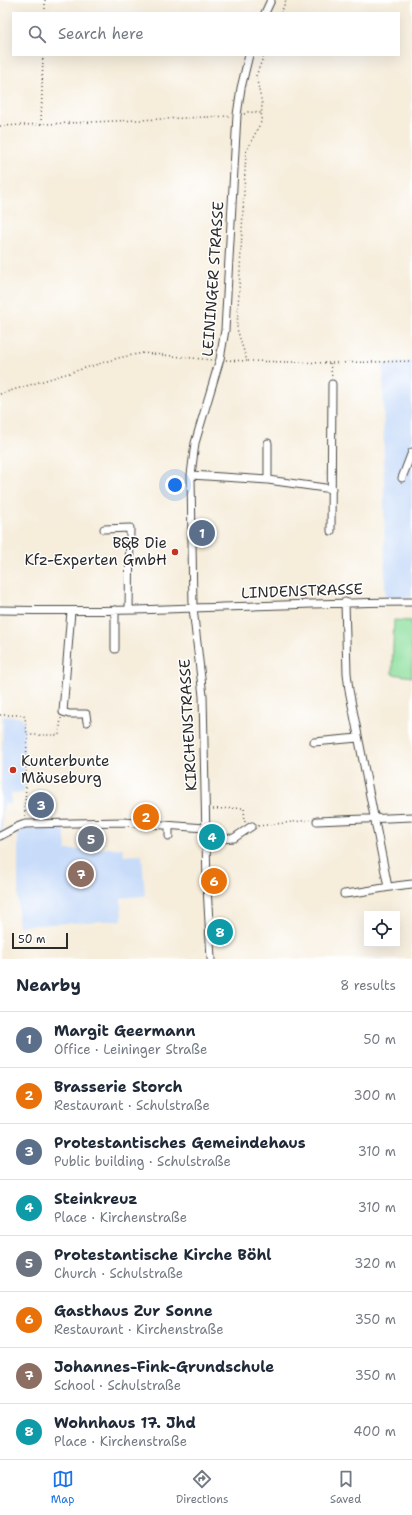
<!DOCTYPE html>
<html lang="en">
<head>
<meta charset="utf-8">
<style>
	body { margin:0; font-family:"Shantell Sans",sans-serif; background:#f6f6f7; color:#1f2937 }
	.controls { position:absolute; right:12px; bottom:12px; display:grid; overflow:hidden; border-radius:0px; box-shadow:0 4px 16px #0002 }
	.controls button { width:36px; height:36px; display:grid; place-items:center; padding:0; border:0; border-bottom:1px solid #e0e1e3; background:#fff; color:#1f2937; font:20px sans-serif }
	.scale { position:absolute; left:12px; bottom:10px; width:56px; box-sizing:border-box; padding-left:4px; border:2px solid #2b2b2b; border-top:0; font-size:11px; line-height:14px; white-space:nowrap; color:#2b2b2b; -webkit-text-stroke:3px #fff; paint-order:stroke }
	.you { position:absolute; left:175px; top:485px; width:14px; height:14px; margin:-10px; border:3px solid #fff; border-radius:50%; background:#1a73e8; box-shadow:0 0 0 6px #1a73e833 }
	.badge { display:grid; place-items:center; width:26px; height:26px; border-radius:50%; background:#1a73e8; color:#fff; font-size:13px; font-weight:700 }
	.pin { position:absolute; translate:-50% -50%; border:2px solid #fff; box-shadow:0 1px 4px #0006 }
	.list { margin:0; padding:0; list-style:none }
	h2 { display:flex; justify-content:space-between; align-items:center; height:52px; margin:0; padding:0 16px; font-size:17px }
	h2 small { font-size:13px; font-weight:400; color:#747a83 }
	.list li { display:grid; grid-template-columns:26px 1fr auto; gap:12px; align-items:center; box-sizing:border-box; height:56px; padding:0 16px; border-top:1px solid #e0e1e3 }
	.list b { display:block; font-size:15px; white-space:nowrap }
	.list p { margin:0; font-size:13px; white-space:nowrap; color:#747a83 }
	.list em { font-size:13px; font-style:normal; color:#747a83 }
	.icon { flex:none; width:22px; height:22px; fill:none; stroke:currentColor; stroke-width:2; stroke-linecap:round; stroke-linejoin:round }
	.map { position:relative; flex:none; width:412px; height:959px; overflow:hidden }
	.search { position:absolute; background:#fff; box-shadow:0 4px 16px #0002; left:12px; right:12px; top:12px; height:44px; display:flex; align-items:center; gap:10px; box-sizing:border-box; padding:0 14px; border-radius:0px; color:#747a83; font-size:15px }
	.sheet { height:500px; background:#fff }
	nav { display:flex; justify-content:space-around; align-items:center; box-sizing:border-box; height:56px; border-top:1px solid #e0e1e3; background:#fff; font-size:11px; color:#747a83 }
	nav a { display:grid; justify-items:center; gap:2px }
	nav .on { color:#1a73e8 }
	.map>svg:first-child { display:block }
	.built { fill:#c8dcf9 }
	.green { fill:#8edf9e; stroke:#5c8564 }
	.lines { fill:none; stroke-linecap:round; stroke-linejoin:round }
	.minor-casing { stroke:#494845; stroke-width:9 }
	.path { stroke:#494845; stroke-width:1.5; stroke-dasharray:1 3; stroke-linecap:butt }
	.minor { stroke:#fff; stroke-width:7 }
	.poi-dot { fill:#c8321e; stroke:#fff; stroke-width:1.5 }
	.labels { text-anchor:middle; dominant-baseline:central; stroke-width:3; stroke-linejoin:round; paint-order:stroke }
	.street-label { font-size:15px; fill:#2b2b2b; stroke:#fff }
	.poi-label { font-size:15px; fill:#2b2b2b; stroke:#fff; text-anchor:end }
</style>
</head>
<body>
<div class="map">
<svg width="412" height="959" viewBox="0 0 412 959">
	<rect width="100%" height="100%" fill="#fff"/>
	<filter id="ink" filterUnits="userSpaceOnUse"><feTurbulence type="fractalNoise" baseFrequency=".025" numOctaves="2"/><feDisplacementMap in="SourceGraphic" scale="8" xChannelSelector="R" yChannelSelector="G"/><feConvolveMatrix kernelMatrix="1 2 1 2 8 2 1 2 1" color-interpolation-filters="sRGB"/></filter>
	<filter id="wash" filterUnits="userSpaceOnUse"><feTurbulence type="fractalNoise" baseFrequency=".012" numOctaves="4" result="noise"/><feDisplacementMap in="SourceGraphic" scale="16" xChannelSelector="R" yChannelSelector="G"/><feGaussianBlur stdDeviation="0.9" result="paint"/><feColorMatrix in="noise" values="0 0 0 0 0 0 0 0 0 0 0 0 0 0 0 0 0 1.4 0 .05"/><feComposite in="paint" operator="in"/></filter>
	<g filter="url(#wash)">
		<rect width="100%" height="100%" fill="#f6eddb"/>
		<!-- built -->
		<path class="built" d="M412 361V598H385L383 364Z
			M3 716 21 717 24 720V793H11V805L5 804 2 812V824L3 829 0 831Z
			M64 827 66 850 111 848 112 849 123 848 124 856 142 855 145 896 121 898 122 920 18 926V832L24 829Z"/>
		<!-- green -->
		<path class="green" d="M394 620 412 621V677L392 674Z"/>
	</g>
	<g filter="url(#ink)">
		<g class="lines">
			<defs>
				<path id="minor" d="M265 13 271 0
					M191 475 268 480 332 489
					M402 478 412 452
					M268 480V443
					M104 529 130 528 129 610
					M331 531 332 384
					M345 602 347 673 349 690 388 887
					M0 610C65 611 129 611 194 608 267 606 339 602 412 602
					M115 610V649
					M71 611 63 712 69 714H86L87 722
					M314 742 358 738
					M317 821 412 817
					M0 836 17 827 25 824 123 822 205 828
					M169 836V826
					M206 840 234 838 252 826
					M344 894C367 892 389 886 412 884
					M211 959 207 886 203 696 193 608 191 475 195 443 220 359 225 330 237 115 241 88 249 55"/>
			</defs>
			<!-- minor casing -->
			<use href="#minor" class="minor-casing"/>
			<!-- path -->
			<path class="path" d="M45 13V0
				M281 13 286 0
				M244 114 248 112 262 113
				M41 124 43 55
				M0 126 230 116
				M226 360 247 361 237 329 246 152 261 122 262 104 256 76 264 55
				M248 361 330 363 412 361
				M330 363 332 377
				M0 394 118 358 143 353 212 360
				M0 715H22L25 717 27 735H59L61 718
				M213 809 244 808 245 823
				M25 816 27 736
				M258 826 310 820"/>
			<!-- minor -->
			<use href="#minor" class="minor"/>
		</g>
	</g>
	<!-- markers -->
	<g class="poi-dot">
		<circle cx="175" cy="552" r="4"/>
		<circle cx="13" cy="770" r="4"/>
	</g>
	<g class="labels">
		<!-- street labels -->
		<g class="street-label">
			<text transform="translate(213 279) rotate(-86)">LEININGER STRASSE</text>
			<text transform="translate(302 591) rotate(-2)">LINDENSTRASSE</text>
			<text transform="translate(188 725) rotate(-93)">KIRCHENSTRASSE</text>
		</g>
		<!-- poi labels -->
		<g class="poi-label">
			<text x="167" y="543">B&amp;B Die<tspan x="167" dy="17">Kfz-Experten GmbH</tspan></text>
			<text x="21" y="761" text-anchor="start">Kunterbunte<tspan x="21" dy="17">Mäuseburg</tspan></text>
		</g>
	</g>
</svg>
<div class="controls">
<button><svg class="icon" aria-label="locate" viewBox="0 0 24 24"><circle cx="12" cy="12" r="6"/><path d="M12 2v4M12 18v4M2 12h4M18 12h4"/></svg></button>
</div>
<div class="scale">50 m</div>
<div class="you"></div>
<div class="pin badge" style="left:202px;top:533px;background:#5c6f8a">1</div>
<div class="pin badge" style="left:146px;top:817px;background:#e8710a">2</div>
<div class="pin badge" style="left:41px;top:805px;background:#5c6f8a">3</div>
<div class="pin badge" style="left:212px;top:837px;background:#0f9aa8">4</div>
<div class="pin badge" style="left:91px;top:839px;background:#6b7280">5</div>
<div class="pin badge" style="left:214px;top:881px;background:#e8710a">6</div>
<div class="pin badge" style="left:81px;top:874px;background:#8d6e63">7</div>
<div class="pin badge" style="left:220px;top:932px;background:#0f9aa8">8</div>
<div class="search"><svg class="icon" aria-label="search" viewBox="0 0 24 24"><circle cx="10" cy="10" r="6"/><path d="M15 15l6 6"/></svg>Search here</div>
</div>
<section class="sheet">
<h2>Nearby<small>8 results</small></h2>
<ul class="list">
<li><span class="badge" style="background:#5c6f8a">1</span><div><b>Margit Geermann</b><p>Office · Leininger Straße</p></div><em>50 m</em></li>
<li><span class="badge" style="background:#e8710a">2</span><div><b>Brasserie Storch</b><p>Restaurant · Schulstraße</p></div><em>300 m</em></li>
<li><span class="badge" style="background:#5c6f8a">3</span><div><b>Protestantisches Gemeindehaus</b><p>Public building · Schulstraße</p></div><em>310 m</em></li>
<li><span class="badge" style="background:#0f9aa8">4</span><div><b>Steinkreuz</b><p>Place · Kirchenstraße</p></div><em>310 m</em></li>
<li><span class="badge" style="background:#6b7280">5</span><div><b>Protestantische Kirche Böhl</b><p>Church · Schulstraße</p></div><em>320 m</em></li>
<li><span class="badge" style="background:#e8710a">6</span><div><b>Gasthaus Zur Sonne</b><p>Restaurant · Kirchenstraße</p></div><em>350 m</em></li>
<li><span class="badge" style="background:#8d6e63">7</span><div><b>Johannes-Fink-Grundschule</b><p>School · Schulstraße</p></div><em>350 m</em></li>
<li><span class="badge" style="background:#0f9aa8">8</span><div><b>Wohnhaus 17. Jhd</b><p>Place · Kirchenstraße</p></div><em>400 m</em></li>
</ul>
</section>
<nav>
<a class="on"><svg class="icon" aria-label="map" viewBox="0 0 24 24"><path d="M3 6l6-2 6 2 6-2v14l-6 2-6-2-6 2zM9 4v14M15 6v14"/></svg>Map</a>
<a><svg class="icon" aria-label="directions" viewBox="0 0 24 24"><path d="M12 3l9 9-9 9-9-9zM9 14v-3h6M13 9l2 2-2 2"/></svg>Directions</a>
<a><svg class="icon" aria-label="saved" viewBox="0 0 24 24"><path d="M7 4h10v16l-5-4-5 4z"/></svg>Saved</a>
</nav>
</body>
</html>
